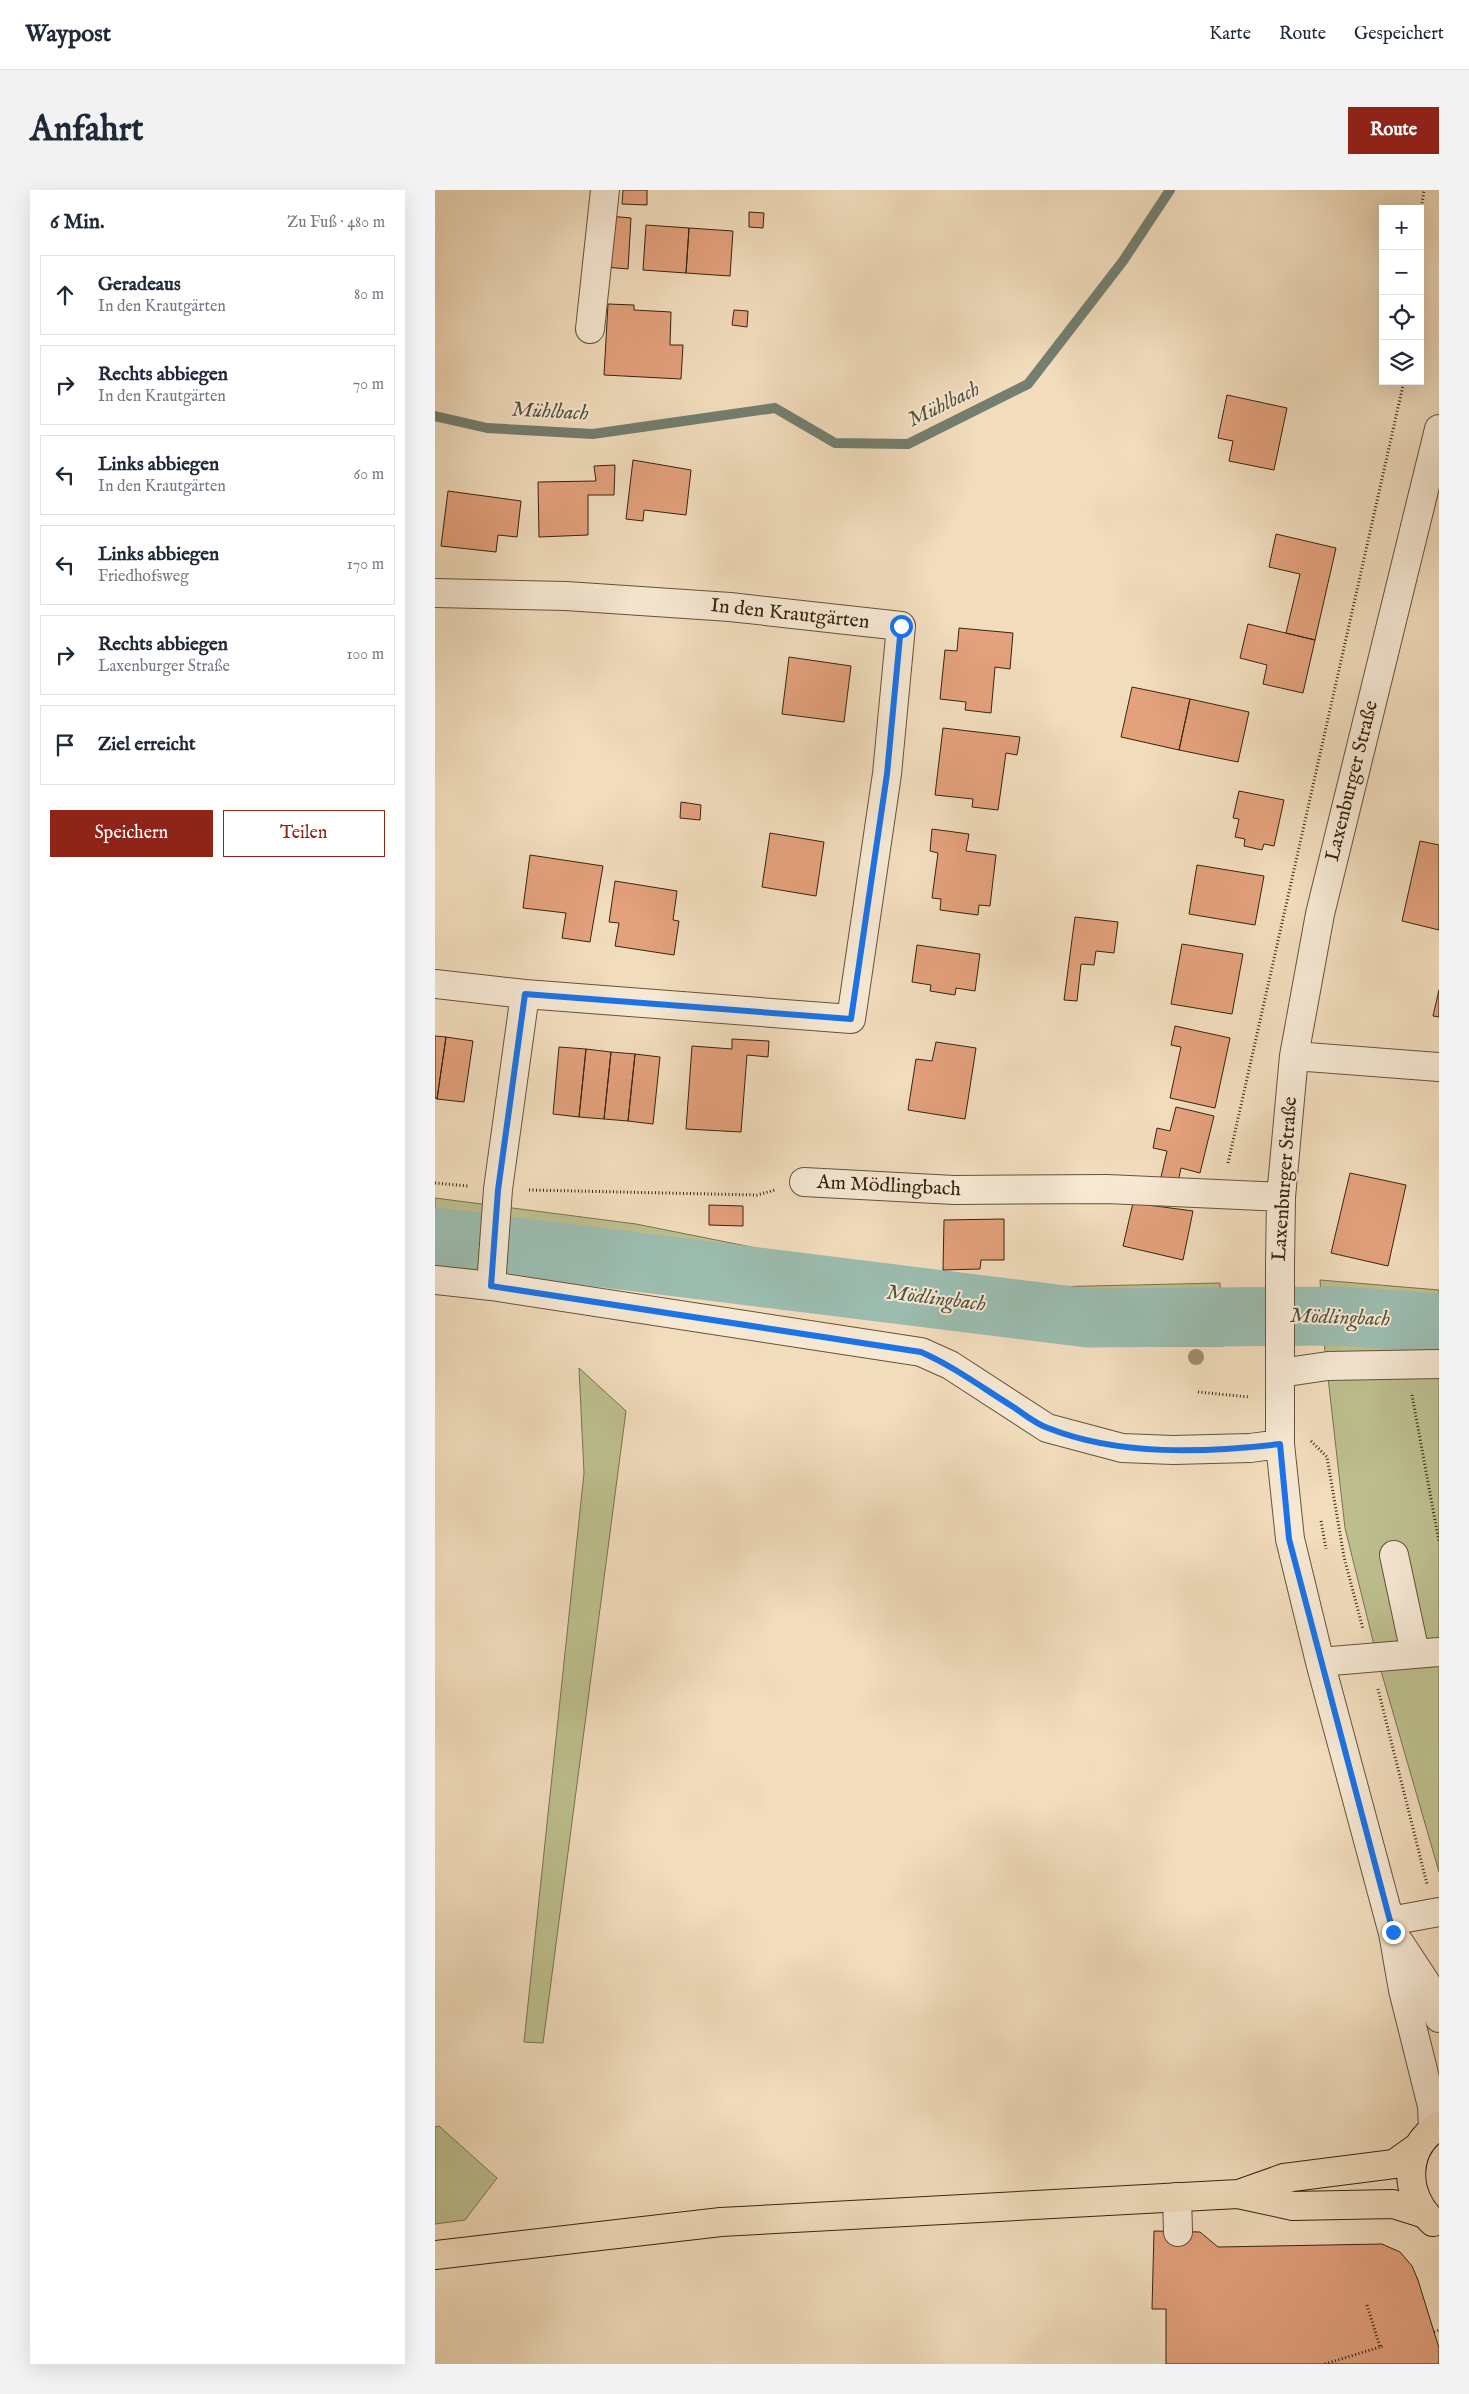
<!DOCTYPE html>
<html lang="de">
<head>
<meta charset="utf-8">
<style>
	body { margin:0; font-family:"IM FELL English",serif; background:#f2f2f3; color:#1f2937 }
	.controls { position:absolute; right:15px; top:15px; display:grid; overflow:hidden; border-radius:0px; box-shadow:0 5px 20px #0002 }
	.controls button { width:45px; height:45px; display:grid; place-items:center; padding:0; border:0; border-bottom:1px solid #e0e1e3; background:#fff; color:#1f2937; font:25px sans-serif }
	.stop { position:absolute; width:15px; height:15px; margin:-11px; border:4px solid #1a73e8; border-radius:50%; background:#fff }
	.stop.end { background:#1a73e8; border-color:#fff; box-shadow:0 1px 5px #0008 }
	.list { margin:0; padding:0; list-style:none }
	h2 { display:flex; justify-content:space-between; align-items:center; height:65px; margin:0; padding:0 20px; font-size:21px }
	h2 small { font-size:16px; font-weight:400; color:#747a83 }
	.list li { display:grid; grid-template-columns:32px 1fr auto; gap:15px; align-items:center; box-sizing:border-box; height:80px; margin:0 10px 10px; padding:0 10px; border:1px solid #e0e1e3; border-radius:0px }
	.list b { display:block; font-size:19px; white-space:nowrap }
	.list p { margin:0; font-size:16px; white-space:nowrap; color:#747a83 }
	.list em { font-size:16px; font-style:normal; color:#747a83 }
	.actions { display:flex; gap:10px; padding:15px 20px }
	.actions a { flex:1; padding:11px 0; border:1px solid #8f2418; border-radius:0px; text-align:center; font-size:18px; color:#8f2418 }
	.actions .main { background:#8f2418; color:#fff }
	.icon { flex:none; width:28px; height:28px; fill:none; stroke:currentColor; stroke-width:2; stroke-linecap:round; stroke-linejoin:round }
	.map { position:relative; flex:none; width:1004px; height:2174px; overflow:hidden; border-radius:0px }
	header { display:flex; align-items:center; gap:30px; box-sizing:border-box; height:70px; padding:0 25px; background:#fff; border-bottom:1px solid #e0e1e3 }
	header strong { font-size:24px }
	nav { display:flex; gap:28px; margin-inline-start:auto; font-size:18px }
	.intro { display:flex; align-items:center; justify-content:space-between; box-sizing:border-box; height:120px; padding:0 30px }
	h1 { margin:0; font-size:35px }
	.button { padding:12px 22px; border-radius:0px; background:#8f2418; color:#fff; font-size:18px; font-weight:700 }
	main { display:flex; gap:30px; padding:0 30px }
	aside { flex:1; background:#fff; border-radius:0px; box-shadow:0 5px 20px #0002 }
	.map>svg:first-child { display:block }
	.green { fill:#bdbf8e; stroke:#7a724e }
	.lines { fill:none; stroke-linecap:round; stroke-linejoin:round }
	.stream { stroke:#737f6f; stroke-width:10 }
	.river { stroke:#9bbcaf; stroke-width:59 }
	.building { fill:#e3a17c; stroke:#37240e }
	.minor-casing { stroke:#66523a; stroke-width:30 }
	.major-casing { stroke:#37240e; stroke-width:30 }
	.path { stroke:#37240e; stroke-width:3; stroke-dasharray:1 2.5; stroke-linecap:butt }
	.minor { stroke:#f6e8d3; stroke-width:28 }
	.major { stroke:#f1dcbc; stroke-width:28 }
	.tree { fill:#9d8c6e }
	.route { stroke:#1a73e8; stroke-width:6 }
	.labels { text-anchor:middle; dominant-baseline:central; stroke-width:4; stroke-linejoin:round; paint-order:stroke }
	.street-label { font-size:20px; fill:#37240e; stroke:#f6e8d3 }
	.water-label { font-size:21px; font-style:italic; fill:#55523e; stroke:#f6e8d3 }
</style>
</head>
<body>
<header>
<strong>Waypost</strong>
<nav><a>Karte</a><a>Route</a><a>Gespeichert</a></nav>
</header>
<div class="intro"><h1>Anfahrt</h1><a class="button">Route</a></div>
<main>
<aside>
<h2>6 Min.<small>Zu Fuß · 480 m</small></h2>
<ul class="list">
<li><svg class="icon" aria-label="ahead" viewBox="0 0 24 24"><path d="M12 20V5M6 11l6-6 6 6"/></svg><div><b>Geradeaus</b><p>In den Krautgärten</p></div><em>80 m</em></li>
<li><svg class="icon" aria-label="right" viewBox="0 0 24 24"><path d="M7 20v-9h11M14 6l5 5-5 5"/></svg><div><b>Rechts abbiegen</b><p>In den Krautgärten</p></div><em>70 m</em></li>
<li><svg class="icon" aria-label="left" viewBox="0 0 24 24"><path d="M17 20v-9H6M10 6l-5 5 5 5"/></svg><div><b>Links abbiegen</b><p>In den Krautgärten</p></div><em>60 m</em></li>
<li><svg class="icon" aria-label="left" viewBox="0 0 24 24"><path d="M17 20v-9H6M10 6l-5 5 5 5"/></svg><div><b>Links abbiegen</b><p>Friedhofsweg</p></div><em>170 m</em></li>
<li><svg class="icon" aria-label="right" viewBox="0 0 24 24"><path d="M7 20v-9h11M14 6l5 5-5 5"/></svg><div><b>Rechts abbiegen</b><p>Laxenburger Straße</p></div><em>100 m</em></li>
<li><svg class="icon" aria-label="arrive" viewBox="0 0 24 24"><path d="M6 21V4h12l-3 4 3 4H6"/></svg><div><b>Ziel erreicht</b></div></li>
</ul>
<div class="actions"><a class="main">Speichern</a><a>Teilen</a></div>
</aside>
<div class="map">
<svg width="1004" height="2174" viewBox="0 0 1004 2174">
	<rect width="100%" height="100%" fill="#f1dcbc"/>
	<filter id="stains"><feTurbulence type="fractalNoise" baseFrequency=".004" numOctaves="4"/><feColorMatrix values="0 0 0 0 .2 0 0 0 0 .09 0 0 0 0 .02 0 0 0 .5 -.17"/></filter>
	<radialGradient id="worn" r=".72"><stop offset=".6" stop-color="#630" stop-opacity="0"/><stop offset="1" stop-color="#630" stop-opacity=".3"/></radialGradient>
	<!-- green -->
	<path class="green" d="M0 1008 201 1034 527 1099 785 1093 789 1156H692L137 1081 0 1069Z
		M885 1090 1004 1100V1682L942 1467 910 1338 889 1152Z
		M144 1178 191 1221 108 1853 89 1852 149 1283Z
		M4 1936 62 1988 30 2030 0 2034V1937Z"/>
	<g class="lines">
		<!-- stream -->
		<path class="stream" d="M0 226 52 238 158 244 340 218 400 253 473 254 593 194 688 71 735 0"/>
		<!-- river -->
		<path class="river" d="M0 1047 653 1128 905 1126 1004 1133"/>
	</g>
	<!-- building -->
	<path class="building" d="M188 0H212V15L187 14Z
		M314 22 329 23 328 38 314 37Z
		M174 26 196 28 193 79 170 77Z
		M211 35 254 38 251 83 208 80Z
		M254 38 298 41 295 86 251 83Z
		M173 114 199 115V120L236 122 235 155H248L246 189 169 185Z
		M299 120 313 121 312 137 297 135Z
		M792 205 852 218 839 280 794 271 798 251 783 248Z
		M198 270 256 280 251 325 209 320 208 331 191 329Z
		M180 275 179 305H153V345L104 347 103 292 161 291 159 276Z
		M13 301 86 311 82 347 63 345 61 362 6 356Z
		M841 344 901 358 880 450 851 443 865 384 834 377Z
		M813 434 880 450 868 503 828 494 832 475 805 468Z
		M524 438 578 443 575 479 560 477 556 523 530 520 531 512 505 509 510 460 522 461Z
		M354 467 416 476 409 532 347 524Z
		M697 497 755 509 744 560 686 547Z
		M755 509 814 522 803 572 744 560Z
		M508 538 585 547 582 565 571 563 563 620 537 617 538 609 500 605Z
		M804 601 849 610 839 656 829 654 827 660 809 656 810 649 800 647 804 629 798 628Z
		M246 612 266 615 265 630 245 628Z
		M497 639 534 644 531 661 561 665 555 716 544 715 543 725 505 720 506 709 497 708 503 663 495 661Z
		M335 643 389 652 381 706 327 697Z
		M985 651 1004 655V740L967 731Z
		M95 665 168 676 155 752 127 748 131 723 88 718Z
		M762 675 829 686 820 735 754 724Z
		M180 691 242 701 238 730 244 731 239 765 180 756 184 733 174 732Z
		M640 727 683 732 679 763 661 761 659 775 646 774 642 811 629 810Z
		M747 754 808 764 797 824 736 814Z
		M482 755 545 764 540 801 521 798 520 805 495 801 496 795 477 792Z
		M1004 800V827L998 826Z
		M740 836 795 848 780 918 735 908 746 857 736 855Z
		M0 846 11 847 2 909 0 908Z
		M11 847 38 851 29 912 2 909Z
		M297 849 334 851 333 867 312 865 306 942 251 939 257 856 297 859Z
		M501 852 541 858 530 929 473 920 481 869 497 871Z
		M124 857 151 859 144 927 118 924Z
		M151 859 176 862 169 929 144 927Z
		M176 862 200 864 193 931 169 929Z
		M200 864 225 867 218 934 193 931Z
		M741 917 779 926 765 983 746 978 743 992 726 987 732 961 718 958 722 938 735 941Z
		M915 983 971 995 953 1076 896 1063Z
		M698 1013 758 1021 748 1070 688 1056Z
		M274 1015 308 1016V1036L274 1035Z
		M569 1029V1070H546L545 1079 508 1080 509 1030Z
		M719 2041 765 2042 783 2057 947 2054 965 2062 977 2076 983 2090 1004 2158V2174H731V2119H717Z"/>
	<g class="lines">
		<defs>
			<path id="minor" d="M155 139 170 0
				M0 403 131 406 295 417 466 436 452 584 416 829 90 804 0 794
				M859 866 1004 877
				M369 992 519 1000 672 999 846 1007
				M0 1090 56 1096 486 1162 515 1175 612 1238 687 1258 738 1260 815 1258 845 1254
				M56 1096 63 999 90 804
				M845 1183 893 1176 1004 1174
				M959 1365 980 1463
				M885 1472 1004 1462
				M955 1731 1004 1722
				M964 1752 991 1793 1004 1828
				M998 1939 997 1916 968 1800 958 1743 885 1472 855 1349 845 1254V1073L846 1007 859 866 885 724 1004 239
				M742 2007 743 2042"/>
			<path id="major" d="M804 2004 849 1988 959 1974 983 1957
				M998 2032C968 2005 968 1957 1004 1936
				M0 2065 286 2032 803 2004 858 2016 958 2014 990 2024"/>
		</defs>
		<!-- minor casing -->
		<use href="#minor" class="minor-casing"/>
		<!-- major casing -->
		<use href="#major" class="major-casing"/>
		<!-- path -->
		<path class="path" d="M985 27 989 0
			M793 973 969 191
			M0 993 33 996
			M94 1000 322 1005 340 1000
			M763 1202 814 1207
			M977 1205 1004 1352
			M876 1251 892 1267 909 1367 928 1439
			M886 1331 891 1359
			M943 1499 992 1694
			M932 2115 945 2157 948 2156
			M999 2142 1004 2140
			M890 2174 945 2157"/>
		<!-- minor -->
		<use href="#minor" class="minor"/>
		<!-- major -->
		<use href="#major" class="major"/>
	</g>
	<!-- trees -->
	<circle class="tree" cx="761" cy="1167" r="8"/>
	<g class="lines">
		<!-- route -->
		<path class="route" d="M466 436 452 584 416 829 90 804 63 1000 56 1096 486 1162C520 1177 549 1199 580 1218 590 1225 601 1234 613 1238 683 1266 770 1263 845 1254L854 1349 958 1742"/>
	</g>
	<g class="labels">
		<!-- street labels -->
		<g class="street-label">
			<text transform="translate(355 424) rotate(6)">In den Krautgärten</text>
			<text transform="translate(917 591) rotate(-76)">Laxenburger Straße</text>
			<text transform="translate(850 989) rotate(-86)">Laxenburger Straße</text>
			<text transform="translate(454 996) rotate(3)">Am Mödlingbach</text>
		</g>
		<!-- water labels -->
		<g class="water-label">
			<text transform="translate(509 215) rotate(-26)">Mühlbach</text>
			<text transform="translate(115 222) rotate(3)">Mühlbach</text>
			<text transform="translate(501 1109) rotate(7)">Mödlingbach</text>
			<text transform="translate(905 1128) rotate(2)">Mödlingbach</text>
		</g>
	</g>
	<rect width="100%" height="100%" filter="url(#stains)"/>
	<rect width="100%" height="100%" fill="url(#worn)"/>
</svg>
<div class="controls">
<button>+</button>
<button>−</button>
<button><svg class="icon" aria-label="locate" viewBox="0 0 24 24"><circle cx="12" cy="12" r="6"/><path d="M12 2v4M12 18v4M2 12h4M18 12h4"/></svg></button>
<button><svg class="icon" aria-label="layers" viewBox="0 0 24 24"><path d="M12 4l9 5-9 5-9-5zM3 14l9 5 9-5"/></svg></button>
</div>
<div class="stop" style="left:466px;top:436px"></div>
<div class="stop end" style="left:958px;top:1742px"></div>
</div>
</main>
</body>
</html>
